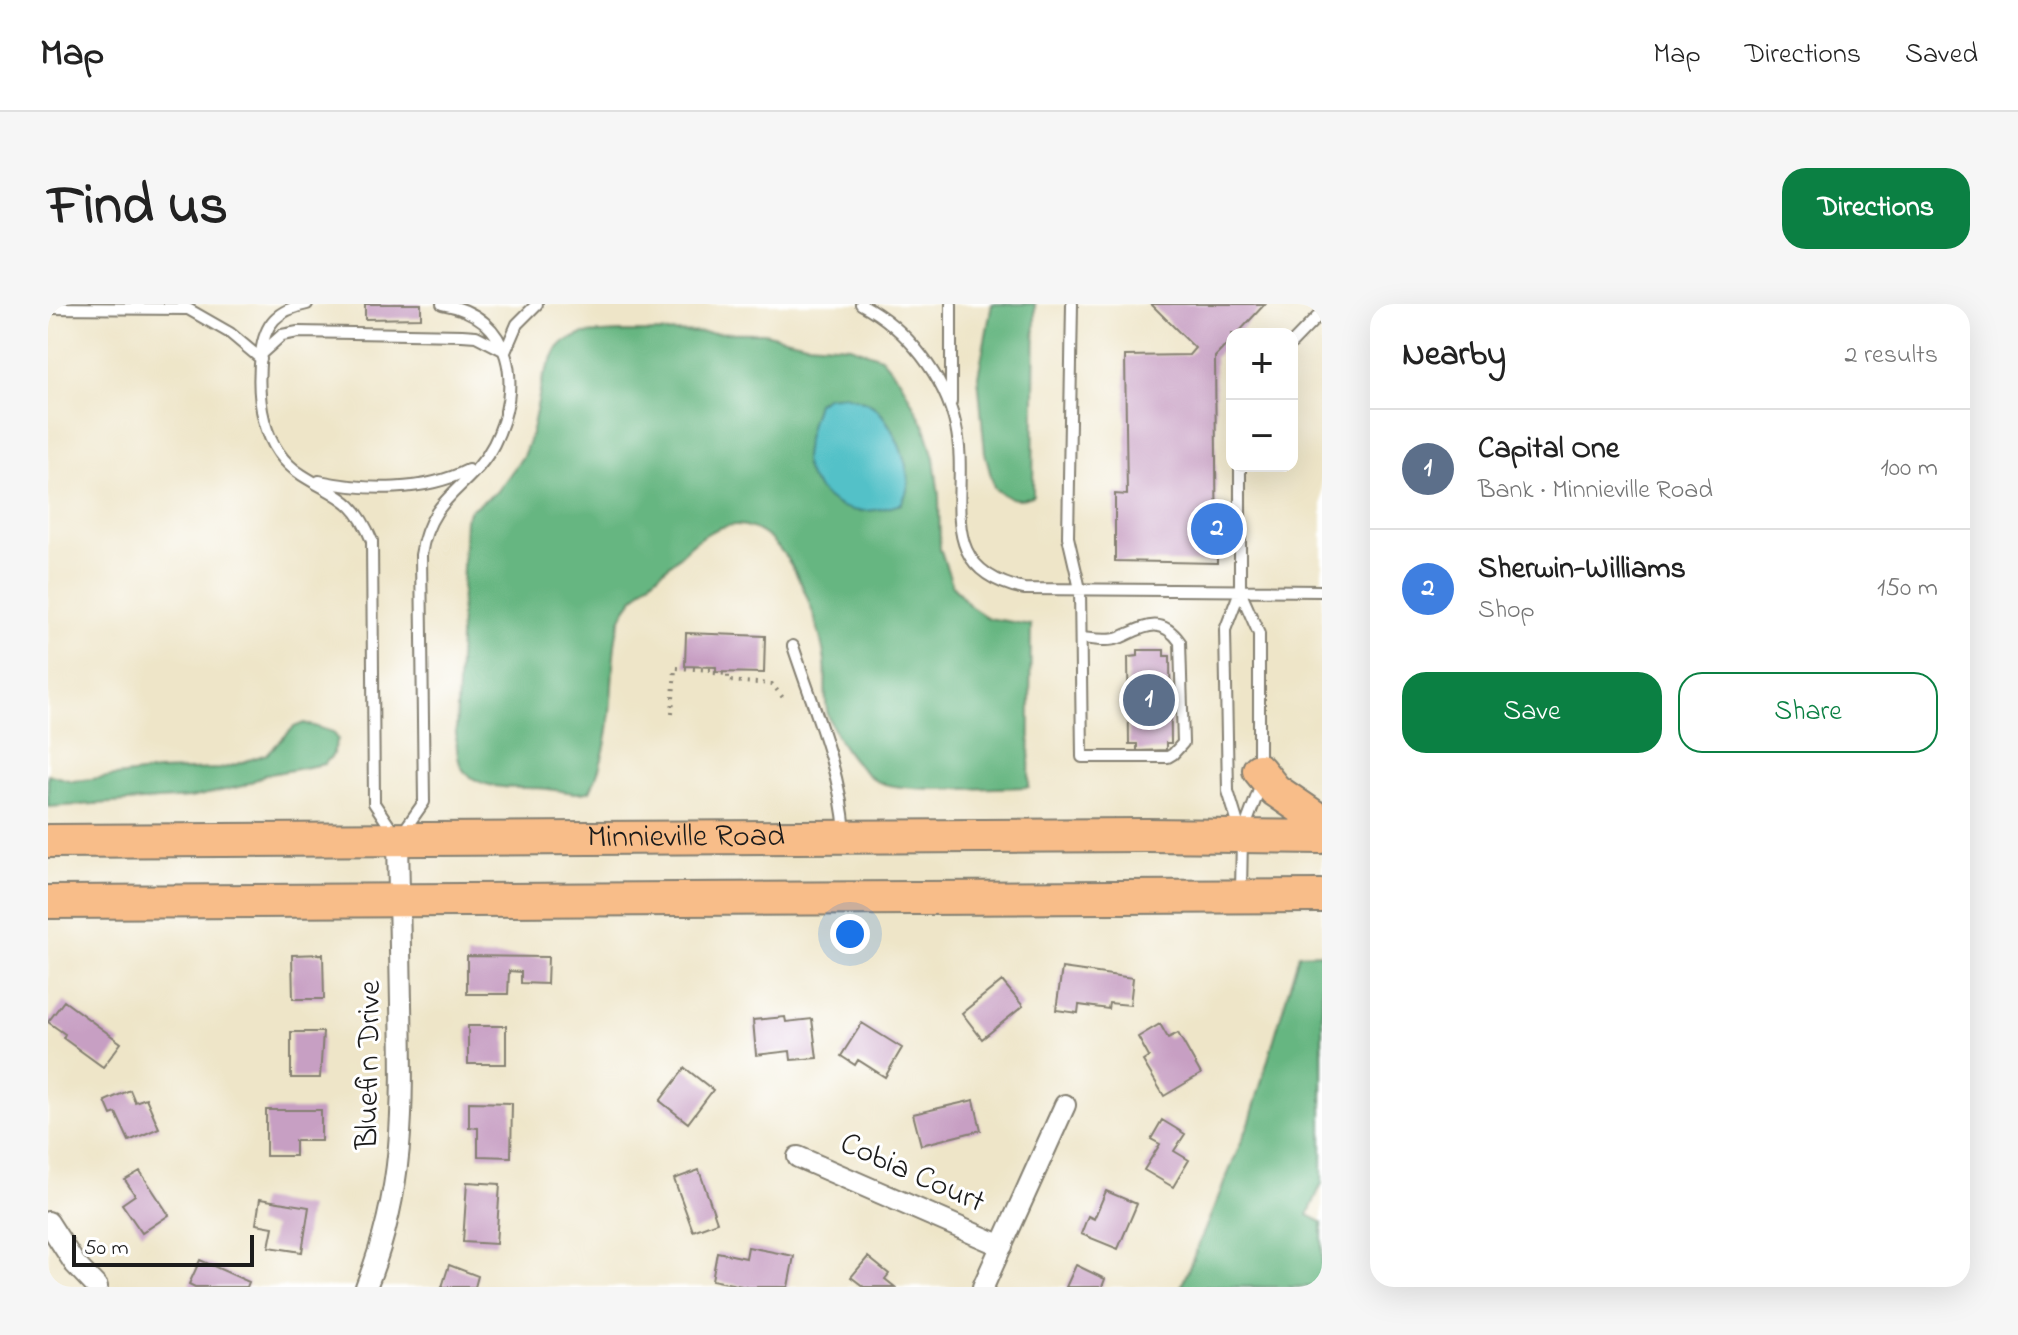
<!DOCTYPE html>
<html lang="en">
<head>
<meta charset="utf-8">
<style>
	body { margin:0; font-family:"Indie Flower",sans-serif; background:#f6f6f6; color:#222 }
	.controls { position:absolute; right:24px; top:24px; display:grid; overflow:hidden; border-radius:16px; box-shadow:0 8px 32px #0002 }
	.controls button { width:72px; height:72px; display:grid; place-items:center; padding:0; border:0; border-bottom:2px solid #e0e0e0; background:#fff; color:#222; font:40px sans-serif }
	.scale { position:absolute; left:24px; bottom:20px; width:182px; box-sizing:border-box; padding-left:8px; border:4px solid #1c1c1c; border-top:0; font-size:22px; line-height:28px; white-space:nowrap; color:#1c1c1c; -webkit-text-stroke:6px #fff; paint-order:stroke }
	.you { position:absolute; left:802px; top:630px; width:28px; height:28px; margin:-20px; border:6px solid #fff; border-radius:50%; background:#1a73e8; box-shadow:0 0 0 12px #1a73e833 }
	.badge { display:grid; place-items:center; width:52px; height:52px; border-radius:50%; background:#0b8043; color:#fff; font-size:26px; font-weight:700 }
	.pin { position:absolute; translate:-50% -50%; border:4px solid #fff; box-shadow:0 2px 8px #0006 }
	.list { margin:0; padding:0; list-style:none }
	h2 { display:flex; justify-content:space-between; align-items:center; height:104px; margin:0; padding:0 32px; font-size:34px }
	h2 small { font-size:26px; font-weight:400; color:#767676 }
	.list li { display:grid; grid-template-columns:52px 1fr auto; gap:24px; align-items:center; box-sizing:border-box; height:120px; padding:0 32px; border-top:2px solid #e0e0e0 }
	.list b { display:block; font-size:30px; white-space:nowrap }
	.list p { margin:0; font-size:26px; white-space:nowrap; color:#767676 }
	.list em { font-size:26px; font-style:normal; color:#767676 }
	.actions { display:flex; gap:16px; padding:24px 32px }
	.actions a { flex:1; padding:18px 0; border:2px solid #0b8043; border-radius:24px; text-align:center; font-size:28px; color:#0b8043 }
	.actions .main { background:#0b8043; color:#fff }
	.map { position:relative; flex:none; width:1274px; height:983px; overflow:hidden; border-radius:24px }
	header { display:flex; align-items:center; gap:48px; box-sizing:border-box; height:112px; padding:0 40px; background:#fff; border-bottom:2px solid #e0e0e0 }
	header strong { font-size:38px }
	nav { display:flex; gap:44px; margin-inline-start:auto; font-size:28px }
	.intro { display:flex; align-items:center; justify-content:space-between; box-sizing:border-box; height:192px; padding:0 48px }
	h1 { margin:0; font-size:56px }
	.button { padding:20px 36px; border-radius:24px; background:#0b8043; color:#fff; font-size:28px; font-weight:700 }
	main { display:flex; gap:48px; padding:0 48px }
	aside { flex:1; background:#fff; border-radius:24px; box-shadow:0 8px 32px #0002 }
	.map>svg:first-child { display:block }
	.forest { fill:#66b681; stroke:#41694e; stroke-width:2 }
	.water { fill:#53c1c8; stroke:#386e72; stroke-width:2 }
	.building { fill:#c79fc3 }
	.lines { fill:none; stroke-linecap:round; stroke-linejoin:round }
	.lane-casing { stroke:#858072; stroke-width:14 }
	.street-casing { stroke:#858072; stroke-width:24 }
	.primary-casing { stroke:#858072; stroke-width:36 }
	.path { stroke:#858072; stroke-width:4; stroke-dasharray:2 6; stroke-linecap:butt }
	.lane { stroke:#fff; stroke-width:10 }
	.street { stroke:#fff; stroke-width:20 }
	.primary { stroke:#f8bd89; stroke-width:32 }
	.labels { text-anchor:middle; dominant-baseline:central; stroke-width:6; stroke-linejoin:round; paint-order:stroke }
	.street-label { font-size:32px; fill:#1c1c1c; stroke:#fff }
</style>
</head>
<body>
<header>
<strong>Map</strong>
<nav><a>Map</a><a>Directions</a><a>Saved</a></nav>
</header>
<div class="intro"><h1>Find us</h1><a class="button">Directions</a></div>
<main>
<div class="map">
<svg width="1274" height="983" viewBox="0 0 1274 983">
	<rect width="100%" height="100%" fill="#fff"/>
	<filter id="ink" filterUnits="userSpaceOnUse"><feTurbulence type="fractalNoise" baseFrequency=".0125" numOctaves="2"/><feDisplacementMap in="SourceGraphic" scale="16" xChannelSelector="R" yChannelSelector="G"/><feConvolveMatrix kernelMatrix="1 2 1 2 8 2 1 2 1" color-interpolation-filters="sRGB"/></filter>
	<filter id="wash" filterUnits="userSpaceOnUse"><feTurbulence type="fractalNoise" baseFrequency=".006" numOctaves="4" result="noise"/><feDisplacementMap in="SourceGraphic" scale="32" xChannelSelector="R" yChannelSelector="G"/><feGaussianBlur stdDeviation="1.8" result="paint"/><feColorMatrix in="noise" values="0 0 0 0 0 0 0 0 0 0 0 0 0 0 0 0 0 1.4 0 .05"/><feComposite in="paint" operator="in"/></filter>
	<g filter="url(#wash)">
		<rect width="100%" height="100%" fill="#eee5c8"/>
		<!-- forest -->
		<path class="forest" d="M944 0H987L985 191C970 199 958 194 946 184L937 149 930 72Z
			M573 28 716 29 758 39 802 42 833 53 853 77 877 123 886 154 891 192 892 245 905 282 922 302 940 314 983 321 981 483C951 483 845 491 825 475 805 460 788 435 780 411 775 393 779 375 777 357 769 305 729 186 657 231 644 238 636 248 625 258 608 273 591 284 578 305 567 323 567 342 565 363 563 405 561 449 542 487 528 492 514 486 499 485 474 482 441 489 419 470 408 461 409 442 408 429L417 215 422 206 450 187 475 152 483 131 495 73 509 45 516 38 535 30Z
			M256 419 285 428 290 435 284 452 276 460 217 471 195 482 142 494 0 503V470L24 477 35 476 109 467 172 465 183 462 219 450 246 423Z
			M1274 649V879L1260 911 1274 918V983H1133L1202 817 1251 650Z"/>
		<!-- water -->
		<path class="water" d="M796 91C807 94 822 98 830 106 845 122 859 155 860 176 861 185 857 192 853 200 818 211 792 212 768 182 761 174 756 166 756 154 757 136 764 116 769 99L778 93Z"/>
		<g id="blocks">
			<!-- building -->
			<path class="building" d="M317 0H373V14L317 15Z
				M1103 0H1217L1189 30H1184V35L1167 53 1169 259 1067 257V190L1079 191 1077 52 1141 51 1147 44Z
				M638 329 717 332 716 369 668 368V363L637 362Z
				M1090 346H1116V352H1122L1123 439H1118V446L1089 447V440H1081L1080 353 1090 352Z
				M275 650 276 695H245L244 651Z
				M419 652 500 653 499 680 473 679V668L461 667 460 690H419Z
				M1014 664 1085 674 1082 701 1061 699 1060 705 1031 701 1030 709 1008 706Z
				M954 677 975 702 934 735 914 709Z
				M16 697 73 739 55 763 15 734 17 730 0 718Z
				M737 713 738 718 764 715 769 754 743 756 742 747 708 751 705 716Z
				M814 719 854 744 837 773 810 756 807 761 793 752Z
				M1112 720 1120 734 1130 729 1153 770 1116 792 1095 757 1101 753 1090 733Z
				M420 722H458V760H420Z
				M243 728H275L272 774H243Z
				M637 764 665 786 640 819 612 797Z
				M82 786 87 798 98 794 111 824 81 837 68 809 63 811 57 797Z
				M926 796 933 826 873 841 865 810Z
				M421 798 464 799 463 853 430 852V824L421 823Z
				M218 806H273V837H247V852H218Z
				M1114 816 1137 830 1126 847 1141 856 1125 883 1096 866 1112 840 1103 835Z
				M651 866 669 918 645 927 626 875Z
				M92 867 121 911 94 929 74 900 87 891 77 876Z
				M419 878 452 880 448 940 415 938Z
				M1058 887 1089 900 1070 945 1033 930 1040 912 1046 915Z
				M212 895 261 903 254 948 221 943 225 923 208 920Z
				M700 943 746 952 740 983H699L664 976 669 948 698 954Z
				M820 953 841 970 837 975 847 983H816L803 973Z
				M152 956 201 978 199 983H147L141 980Z
				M401 961 430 972 427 983H394Z
				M1028 961 1057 975 1054 983H1018Z"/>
		</g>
	</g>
	<g filter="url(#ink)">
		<use href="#blocks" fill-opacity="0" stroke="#858072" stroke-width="2"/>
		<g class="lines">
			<defs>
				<path id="lane" d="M259 0C229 6 217 19 213 49 208 93 213 145 254 171 290 194 306 193 324 237L326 499 350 535 376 498 373 251C382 190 423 185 446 140 475 82 466 12 394 0
					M813 0C859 24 897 73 908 123 923 191 882 264 976 285L1274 287
					M1024 0 1020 233 1032 285 1034 453H1120L1125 450 1135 439 1132 338C1112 310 1095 324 1071 334 1060 338 1045 335 1033 334
					M0 4 140 5 182 29 213 55
					M1244 39 1274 8
					M457 48 469 20 489 0
					M214 49 234 31 250 28 414 31 428 32 455 46
					M903 98V0
					M1192 162V287L1177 326 1180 487 1194 533 1193 587
					M271 177C319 187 376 188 420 166
					M1192 287 1211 330V461
					M745 342C765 403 792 464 797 528
					M1196 526 1211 486V477"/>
				<path id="street" d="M750 853 954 942
					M0 918 27 960 49 983
					M318 983C357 886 355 803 353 700 352 645 351 590 350 535
					M935 983 1017 801"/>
				<g id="primary">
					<path d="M1211 466 1227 486 1274 518"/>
					<path id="s1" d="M0 537 1099 531 1274 533"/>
					<path d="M0 598 1274 592"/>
				</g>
			</defs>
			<!-- lane casing -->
			<use href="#lane" class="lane-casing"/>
			<!-- street casing -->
			<use href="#street" class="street-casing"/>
			<!-- primary casing -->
			<use href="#primary" class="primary-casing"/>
			<!-- path -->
			<path class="path" d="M624 410 627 364 665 366V369L680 370V377L724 380 736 395"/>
			<!-- lane -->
			<use href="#lane" class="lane"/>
			<!-- street -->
			<use href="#street" class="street"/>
			<!-- primary -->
			<use href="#primary" class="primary"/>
		</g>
	</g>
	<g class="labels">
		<!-- street labels -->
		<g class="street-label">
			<text stroke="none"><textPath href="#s1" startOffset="638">Minnieville Road</textPath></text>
			<text transform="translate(322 761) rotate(-89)">Bluefin Drive</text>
			<text transform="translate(864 870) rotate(24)">Cobia Court</text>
		</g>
	</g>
</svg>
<div class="controls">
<button>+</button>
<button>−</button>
</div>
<div class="scale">50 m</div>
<div class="you"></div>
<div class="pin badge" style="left:1101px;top:396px;background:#5c6f8a">1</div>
<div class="pin badge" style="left:1169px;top:225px;background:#3f7fe0">2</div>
</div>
<aside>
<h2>Nearby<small>2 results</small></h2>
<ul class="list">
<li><span class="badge" style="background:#5c6f8a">1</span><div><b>Capital One</b><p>Bank · Minnieville Road</p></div><em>100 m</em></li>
<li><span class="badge" style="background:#3f7fe0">2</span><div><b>Sherwin-Williams</b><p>Shop</p></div><em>150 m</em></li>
</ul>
<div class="actions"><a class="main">Save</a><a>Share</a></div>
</aside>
</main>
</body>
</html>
